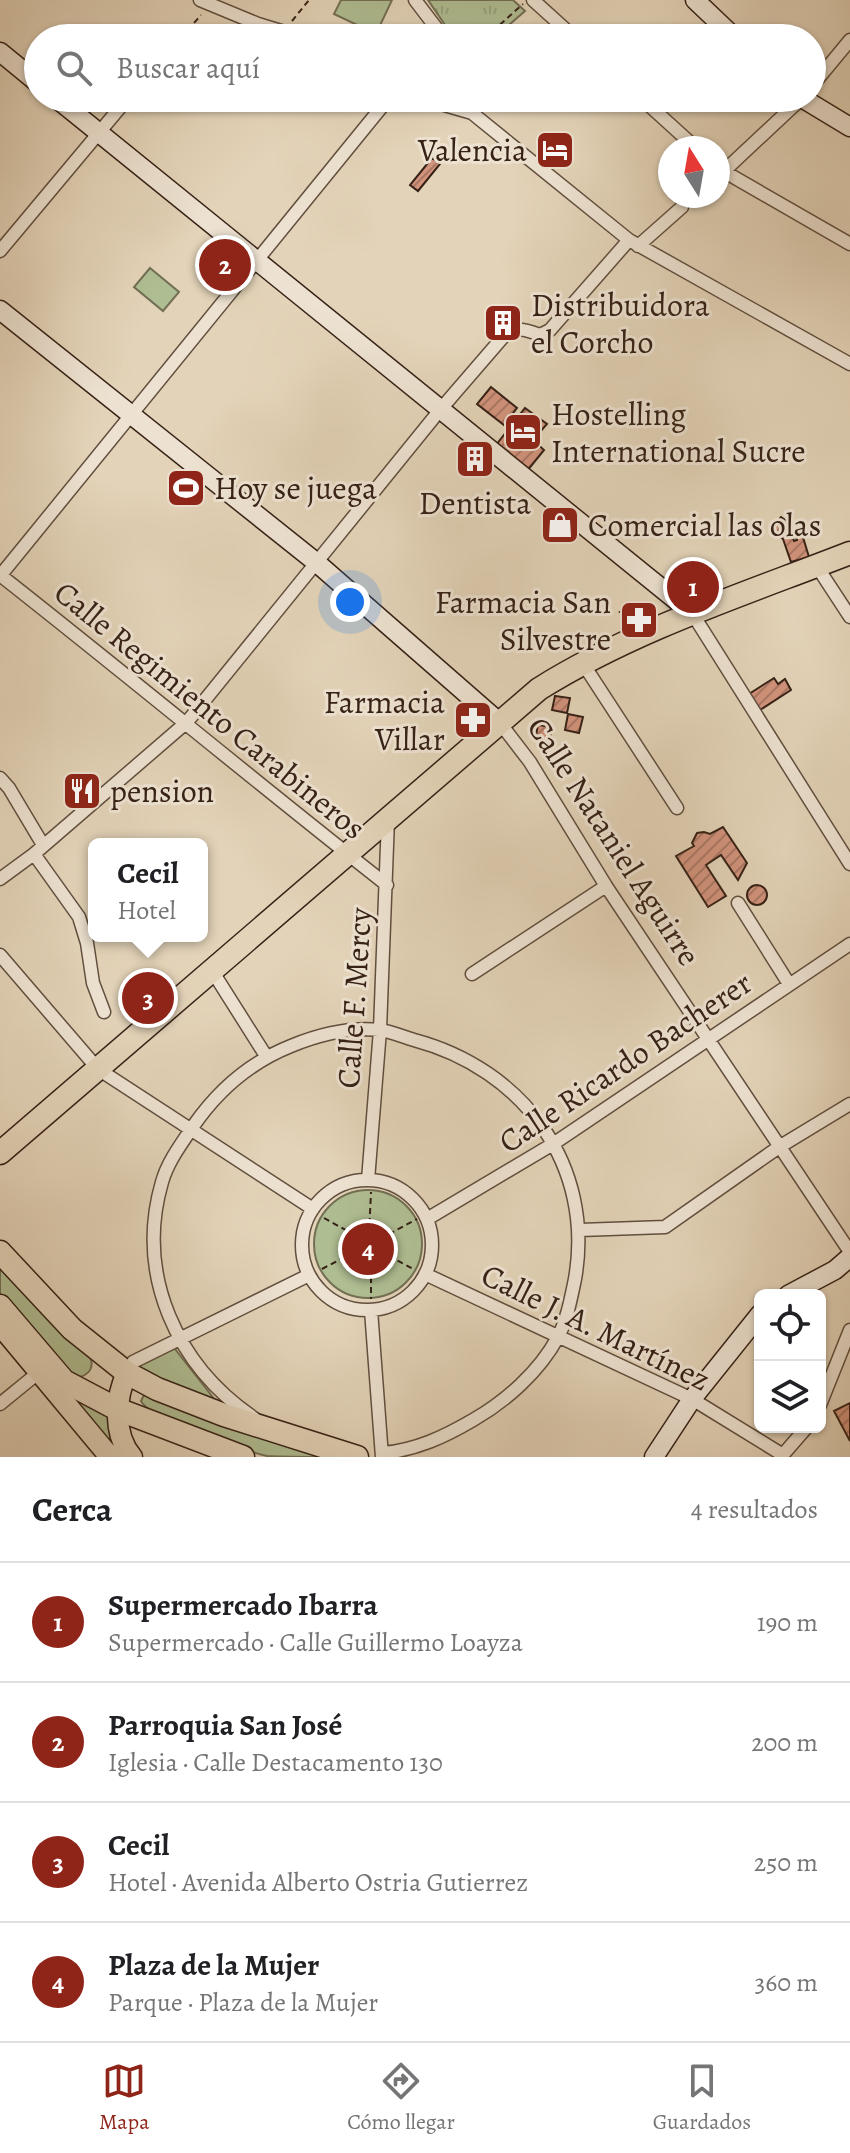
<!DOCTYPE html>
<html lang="es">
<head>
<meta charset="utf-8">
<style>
	body { margin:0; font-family:Alegreya,serif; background:#f2f2f2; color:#202124 }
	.controls { position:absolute; right:24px; bottom:24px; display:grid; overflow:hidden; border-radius:12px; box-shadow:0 2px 6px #0004 }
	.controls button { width:72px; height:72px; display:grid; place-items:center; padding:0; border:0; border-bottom:2px solid #e0e0e0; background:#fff; color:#202124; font:40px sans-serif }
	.compass { position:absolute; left:658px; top:136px; width:72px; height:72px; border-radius:50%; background:#fff; box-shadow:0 2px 6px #0004; rotate:349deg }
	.you { position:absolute; left:350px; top:602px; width:28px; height:28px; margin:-20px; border:6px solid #fff; border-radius:50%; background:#1a73e8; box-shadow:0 0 0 12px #1a73e833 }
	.badge { display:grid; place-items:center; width:52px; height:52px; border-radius:50%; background:#8f2418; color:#fff; font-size:26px; font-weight:700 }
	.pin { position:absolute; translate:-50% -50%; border:4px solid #fff; box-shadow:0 2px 8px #0006 }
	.popup { position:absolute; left:88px; top:838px; width:120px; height:104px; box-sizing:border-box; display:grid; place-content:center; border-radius:12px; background:#fff; filter:drop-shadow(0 2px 6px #0005); font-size:26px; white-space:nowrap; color:#757577 }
	.popup b { font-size:30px; color:#202124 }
	.popup::after { content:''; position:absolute; left:50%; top:100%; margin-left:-16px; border:16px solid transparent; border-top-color:#fff }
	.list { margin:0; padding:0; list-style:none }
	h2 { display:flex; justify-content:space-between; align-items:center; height:104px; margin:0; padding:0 32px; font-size:34px }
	h2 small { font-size:26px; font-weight:400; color:#757577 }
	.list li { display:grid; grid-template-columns:52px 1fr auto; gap:24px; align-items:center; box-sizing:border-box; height:120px; padding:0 32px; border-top:2px solid #e0e0e0 }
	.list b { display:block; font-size:30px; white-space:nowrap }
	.list p { margin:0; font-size:26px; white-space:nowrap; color:#757577 }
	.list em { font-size:26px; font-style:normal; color:#757577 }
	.icon { flex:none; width:44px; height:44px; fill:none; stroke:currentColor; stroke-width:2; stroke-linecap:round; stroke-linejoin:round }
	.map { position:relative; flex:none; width:850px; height:1457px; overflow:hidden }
	.search { position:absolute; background:#fff; box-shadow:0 2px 6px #0004; left:24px; right:24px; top:24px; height:88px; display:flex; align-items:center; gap:20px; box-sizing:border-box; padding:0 28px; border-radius:44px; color:#757577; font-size:30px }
	.sheet { height:584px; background:#fff }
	nav { display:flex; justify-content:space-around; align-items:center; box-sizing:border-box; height:112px; border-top:2px solid #e0e0e0; background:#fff; font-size:22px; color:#757577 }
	nav a { display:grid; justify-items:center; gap:4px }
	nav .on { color:#8f2418 }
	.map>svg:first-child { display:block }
	.grass { fill:url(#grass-tufts); stroke:#726f54; stroke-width:2 }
	.green { fill:#afbd92; stroke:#726f54; stroke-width:2 }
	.building { fill:url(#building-hatch); stroke:#362116; stroke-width:2 }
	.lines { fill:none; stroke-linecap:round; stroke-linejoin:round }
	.street-casing { stroke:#614e3e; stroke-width:15 }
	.secondary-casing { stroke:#362116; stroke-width:21 }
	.primary-casing { stroke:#362116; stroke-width:23 }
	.highway-casing { stroke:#362116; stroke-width:25 }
	.path { stroke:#362116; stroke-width:2; stroke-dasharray:6 4; stroke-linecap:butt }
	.street { stroke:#ede2d1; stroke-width:12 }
	.secondary { stroke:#ede2d1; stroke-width:18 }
	.primary { stroke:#e3d3b8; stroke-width:20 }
	.highway { stroke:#e3d3b8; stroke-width:22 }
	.labels { text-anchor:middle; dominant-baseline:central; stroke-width:6; stroke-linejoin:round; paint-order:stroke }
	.poi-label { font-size:32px; fill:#362116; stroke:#ede2d1; text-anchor:start }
	.street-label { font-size:32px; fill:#362116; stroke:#ede2d1 }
</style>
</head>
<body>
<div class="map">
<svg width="850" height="1457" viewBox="0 0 850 1457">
	<defs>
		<pattern id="grass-tufts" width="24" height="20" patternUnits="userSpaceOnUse" patternTransform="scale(2)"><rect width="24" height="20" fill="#afbd92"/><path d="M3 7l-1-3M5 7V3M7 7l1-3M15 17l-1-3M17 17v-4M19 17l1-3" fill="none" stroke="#97a27d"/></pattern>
		<pattern id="building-hatch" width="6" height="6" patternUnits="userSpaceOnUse" patternTransform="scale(2)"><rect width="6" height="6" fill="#d2937c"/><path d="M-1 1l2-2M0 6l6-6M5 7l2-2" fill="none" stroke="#ab7865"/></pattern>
	</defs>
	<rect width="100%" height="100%" fill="#e3d3b8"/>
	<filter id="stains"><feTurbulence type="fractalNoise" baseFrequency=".0025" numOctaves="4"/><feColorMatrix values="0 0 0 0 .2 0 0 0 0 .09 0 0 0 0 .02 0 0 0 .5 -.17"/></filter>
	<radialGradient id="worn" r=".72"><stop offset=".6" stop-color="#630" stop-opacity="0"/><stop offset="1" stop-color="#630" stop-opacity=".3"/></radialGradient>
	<!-- grass -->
	<path class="grass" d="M428 0H513L525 11 494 38H454Z
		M71 1395 112 1418 116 1450Z"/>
	<!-- green -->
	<path class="green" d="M341 0H392L376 34 334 14Z
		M150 268 179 292 163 311 134 287Z
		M314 1244a54 54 0 1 1 108 0a54 54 0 1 1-108 0Z
		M0 1264 89 1352C95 1367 91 1376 74 1378L0 1300Z
		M166 1349H175L219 1405 139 1369 141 1362Z
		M145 1393 330 1457C311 1457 286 1457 267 1456 246 1451 147 1417 141 1401Z"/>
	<!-- building -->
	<path class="building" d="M432 158 440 164 418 191 410 185Z
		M498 309 513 317 504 328 491 317Z
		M491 387 517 408 504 425 477 404Z
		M525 408 547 424 533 440 544 450 527 471 496 445Z
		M472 446 486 457 473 472 463 464 468 458 465 455Z
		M781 517 792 525 790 528 794 541 797 540 796 536 802 534 809 557 791 562 783 539 770 529Z
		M691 579 714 597 692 604 679 594Z
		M644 605 658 620 639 627 620 612 631 607 642 615 646 611 640 607Z
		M774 678 778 684 785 679 791 690 760 710 749 694Z
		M555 696 570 698 567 713 552 710Z
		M568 714 583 717 579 733 565 730Z
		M538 725 552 727 549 742 535 740Z
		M723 827 747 863 738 880 721 855 706 865 726 896 708 907 676 856 694 846 692 843 697 833 704 832 710 834Z
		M747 895a10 10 0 1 1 20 0a10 10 0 1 1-20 0Z
		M850 1403V1441L834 1411Z"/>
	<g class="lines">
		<defs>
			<path id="street" d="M200 0 258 24 304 38
				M415 0 444 38
				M533 0 575 38
				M812 86 850 40
				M460 98 472 113 629 240 850 364
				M641 98 696 148
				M434 102 472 113
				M718 168 850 244
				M723 172 802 98
				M638 246 682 207
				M0 251 128 98
				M816 565 850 617
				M0 575C130 677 257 783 387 885
				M0 576 389 98
				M692 613 850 864
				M582 662 677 808
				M500 723 530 762 606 886 850 1252
				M0 778 9 788 43 845
				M34 854 79 917 87 943 93 983 104 1012
				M0 879 34 854 187 722 440 410 503 337C516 326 524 329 540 335L550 330 629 240
				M738 903 789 984
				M0 955 98 1069 313 1209
				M211 969 266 1056
				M472 974 606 886
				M368 1180 380 1030 388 819
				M302 1245a65 65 0 1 1 130 0a65 65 0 1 1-130 0Z
				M427 1219 553 1144 850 944
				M580 1230 665 1227 779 1147 850 1104
				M425 1274 692 1399 783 1455
				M371 1310 382 1457
				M127 1373 133 1362 309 1275
				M0 1404 38 1373
				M820 1405 850 1330
				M254 1418C177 1366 135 1275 162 1182 168 1161 182 1143 194 1125 219 1089 251 1062 291 1046 318 1035 349 1027 379 1030 391 1031 403 1037 414 1040 523 1069 595 1165 575 1279 571 1298 567 1320 558 1337 539 1372 506 1401 473 1420 444 1437 416 1450 383 1453
				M781 1457 807 1427"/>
			<path id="secondary" d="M695 0 735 38
				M0 52 38 83
				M56 98 692 613
				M802 98 850 127
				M0 310 317 563 500 723
				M788 1295 835 1270 850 1257
				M654 1457 692 1399 760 1314"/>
			<path id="primary" d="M0 1325 110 1457
				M127 1373C115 1398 113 1435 132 1457"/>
			<path id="highway" d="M0 1153 539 689C635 629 745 594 850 553
				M0 1252 72 1329 127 1373 157 1389 224 1415 357 1457
				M0 1306 64 1381 117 1409 243 1457"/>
		</defs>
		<!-- street casing -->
		<use href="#street" class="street-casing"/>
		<!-- secondary casing -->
		<use href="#secondary" class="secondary-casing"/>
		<!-- primary casing -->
		<use href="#primary" class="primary-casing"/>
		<!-- highway casing -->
		<use href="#highway" class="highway-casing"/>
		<!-- path -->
		<path class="path" d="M292 21 309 0
			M181 38 201 15
			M485 38 523 4
			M324 1218 360 1238
			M369 1234 371 1192
			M359 1245a11 11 0 1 1 22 0a11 11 0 1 1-22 0Z
			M380 1239 417 1219
			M380 1251 413 1269
			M371 1257V1299
			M322 1269 358 1250"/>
		<!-- street -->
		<use href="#street" class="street"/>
		<!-- secondary -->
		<use href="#secondary" class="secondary"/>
		<!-- primary -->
		<use href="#primary" class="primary"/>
		<!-- highway -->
		<use href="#highway" class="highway"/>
	</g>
	<!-- icons -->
	<defs>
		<symbol id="hotel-square" viewBox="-11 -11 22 22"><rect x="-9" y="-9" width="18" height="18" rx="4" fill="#8f2418" stroke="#ede2d1"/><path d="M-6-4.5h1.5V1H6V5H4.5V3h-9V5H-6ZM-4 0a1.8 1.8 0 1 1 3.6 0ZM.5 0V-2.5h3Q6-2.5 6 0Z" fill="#fff"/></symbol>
		<symbol id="building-square" viewBox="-11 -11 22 22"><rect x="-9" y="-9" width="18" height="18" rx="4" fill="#8f2418" stroke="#ede2d1"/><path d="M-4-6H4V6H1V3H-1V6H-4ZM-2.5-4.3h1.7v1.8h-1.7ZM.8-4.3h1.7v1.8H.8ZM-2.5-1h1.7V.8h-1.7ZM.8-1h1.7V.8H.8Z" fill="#fff"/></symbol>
		<symbol id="stadium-square" viewBox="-11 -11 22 22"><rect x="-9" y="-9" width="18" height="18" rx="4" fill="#8f2418" stroke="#ede2d1"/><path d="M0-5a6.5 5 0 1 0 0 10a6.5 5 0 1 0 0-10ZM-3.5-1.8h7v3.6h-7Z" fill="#fff"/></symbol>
		<symbol id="shop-square" viewBox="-11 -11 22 22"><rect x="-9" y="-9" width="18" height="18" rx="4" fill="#8f2418" stroke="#ede2d1"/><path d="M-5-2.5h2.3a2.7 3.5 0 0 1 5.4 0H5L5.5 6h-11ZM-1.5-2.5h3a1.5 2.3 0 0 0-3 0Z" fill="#fff"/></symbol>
		<symbol id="pharmacy-square" viewBox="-11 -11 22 22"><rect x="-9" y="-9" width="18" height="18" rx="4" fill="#8f2418" stroke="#ede2d1"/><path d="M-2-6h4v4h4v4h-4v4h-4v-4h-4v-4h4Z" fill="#fff"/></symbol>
		<symbol id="restaurant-square" viewBox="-11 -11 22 22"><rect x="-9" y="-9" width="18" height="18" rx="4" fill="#8f2418" stroke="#ede2d1"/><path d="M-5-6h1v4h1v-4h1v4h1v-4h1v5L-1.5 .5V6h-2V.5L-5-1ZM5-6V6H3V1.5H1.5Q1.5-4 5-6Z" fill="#fff"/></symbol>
	</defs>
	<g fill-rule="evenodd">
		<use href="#hotel-square" x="533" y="128" width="44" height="44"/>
		<use href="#building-square" x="481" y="301" width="44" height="44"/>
		<use href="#hotel-square" x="501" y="410" width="44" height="44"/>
		<use href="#building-square" x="453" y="437" width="44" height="44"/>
		<use href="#stadium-square" x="164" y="466" width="44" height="44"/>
		<use href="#shop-square" x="538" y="503" width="44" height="44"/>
		<use href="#pharmacy-square" x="617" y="598" width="44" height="44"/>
		<use href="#pharmacy-square" x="451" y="698" width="44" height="44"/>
		<use href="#restaurant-square" x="60" y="769" width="44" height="44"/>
	</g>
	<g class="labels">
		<!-- poi labels -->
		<g class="poi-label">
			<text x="527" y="150" text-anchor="end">Valencia</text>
			<text x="531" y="305">Distribuidora<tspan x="531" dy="37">el Corcho</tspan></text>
			<text x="551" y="414">Hostelling<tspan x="551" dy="37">International Sucre</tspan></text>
			<text x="214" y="488">Hoy se juega</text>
			<text x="475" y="503" text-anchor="middle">Dentista</text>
			<text x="588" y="525">Comercial las olas</text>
			<text x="611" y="602" text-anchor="end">Farmacia San<tspan x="611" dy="37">Silvestre</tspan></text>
			<text x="445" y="702" text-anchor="end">Farmacia<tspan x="445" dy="37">Villar</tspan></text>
			<text x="110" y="791">pension</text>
		</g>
		<!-- street labels -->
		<g class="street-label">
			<text transform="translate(210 710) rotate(39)">Calle Regimiento Carabineros</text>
			<text transform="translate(614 841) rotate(57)">Calle Nataniel Aguirre</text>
			<text transform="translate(354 998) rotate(-86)">Calle F. Mercy</text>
			<text transform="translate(625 1062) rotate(-34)">Calle Ricardo Bacherer</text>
			<text transform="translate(596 1327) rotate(26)">Calle J. A. Martínez</text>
		</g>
	</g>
	<rect width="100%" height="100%" filter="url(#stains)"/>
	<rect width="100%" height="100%" fill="url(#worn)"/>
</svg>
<div class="controls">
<button><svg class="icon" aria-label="locate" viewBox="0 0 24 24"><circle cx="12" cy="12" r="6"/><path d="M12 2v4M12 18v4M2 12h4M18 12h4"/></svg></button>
<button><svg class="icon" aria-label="layers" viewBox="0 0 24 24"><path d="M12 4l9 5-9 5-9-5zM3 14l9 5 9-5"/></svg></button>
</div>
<svg class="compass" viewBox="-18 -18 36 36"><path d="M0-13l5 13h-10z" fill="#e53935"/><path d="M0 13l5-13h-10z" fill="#757577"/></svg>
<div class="you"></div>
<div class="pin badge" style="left:693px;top:587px">1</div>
<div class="pin badge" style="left:225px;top:265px">2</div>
<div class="pin badge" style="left:148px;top:998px">3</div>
<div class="popup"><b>Cecil</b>Hotel</div>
<div class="pin badge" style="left:368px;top:1249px">4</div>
<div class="search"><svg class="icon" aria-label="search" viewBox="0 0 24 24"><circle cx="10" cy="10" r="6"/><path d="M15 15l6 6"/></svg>Buscar aquí</div>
</div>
<section class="sheet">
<h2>Cerca<small>4 resultados</small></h2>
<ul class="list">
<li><span class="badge">1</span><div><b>Supermercado Ibarra</b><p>Supermercado · Calle Guillermo Loayza</p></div><em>190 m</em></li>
<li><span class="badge">2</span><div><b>Parroquia San José</b><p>Iglesia · Calle Destacamento 130</p></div><em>200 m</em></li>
<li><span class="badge">3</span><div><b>Cecil</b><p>Hotel · Avenida Alberto Ostria Gutierrez</p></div><em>250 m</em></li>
<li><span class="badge">4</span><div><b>Plaza de la Mujer</b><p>Parque · Plaza de la Mujer</p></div><em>360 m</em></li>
</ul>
</section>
<nav>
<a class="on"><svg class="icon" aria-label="map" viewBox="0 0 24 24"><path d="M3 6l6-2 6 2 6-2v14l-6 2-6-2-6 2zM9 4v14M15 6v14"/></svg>Mapa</a>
<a><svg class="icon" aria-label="directions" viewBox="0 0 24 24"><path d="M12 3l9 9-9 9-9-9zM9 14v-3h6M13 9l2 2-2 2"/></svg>Cómo llegar</a>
<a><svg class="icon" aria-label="saved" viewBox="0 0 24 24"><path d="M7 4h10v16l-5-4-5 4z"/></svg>Guardados</a>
</nav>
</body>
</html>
